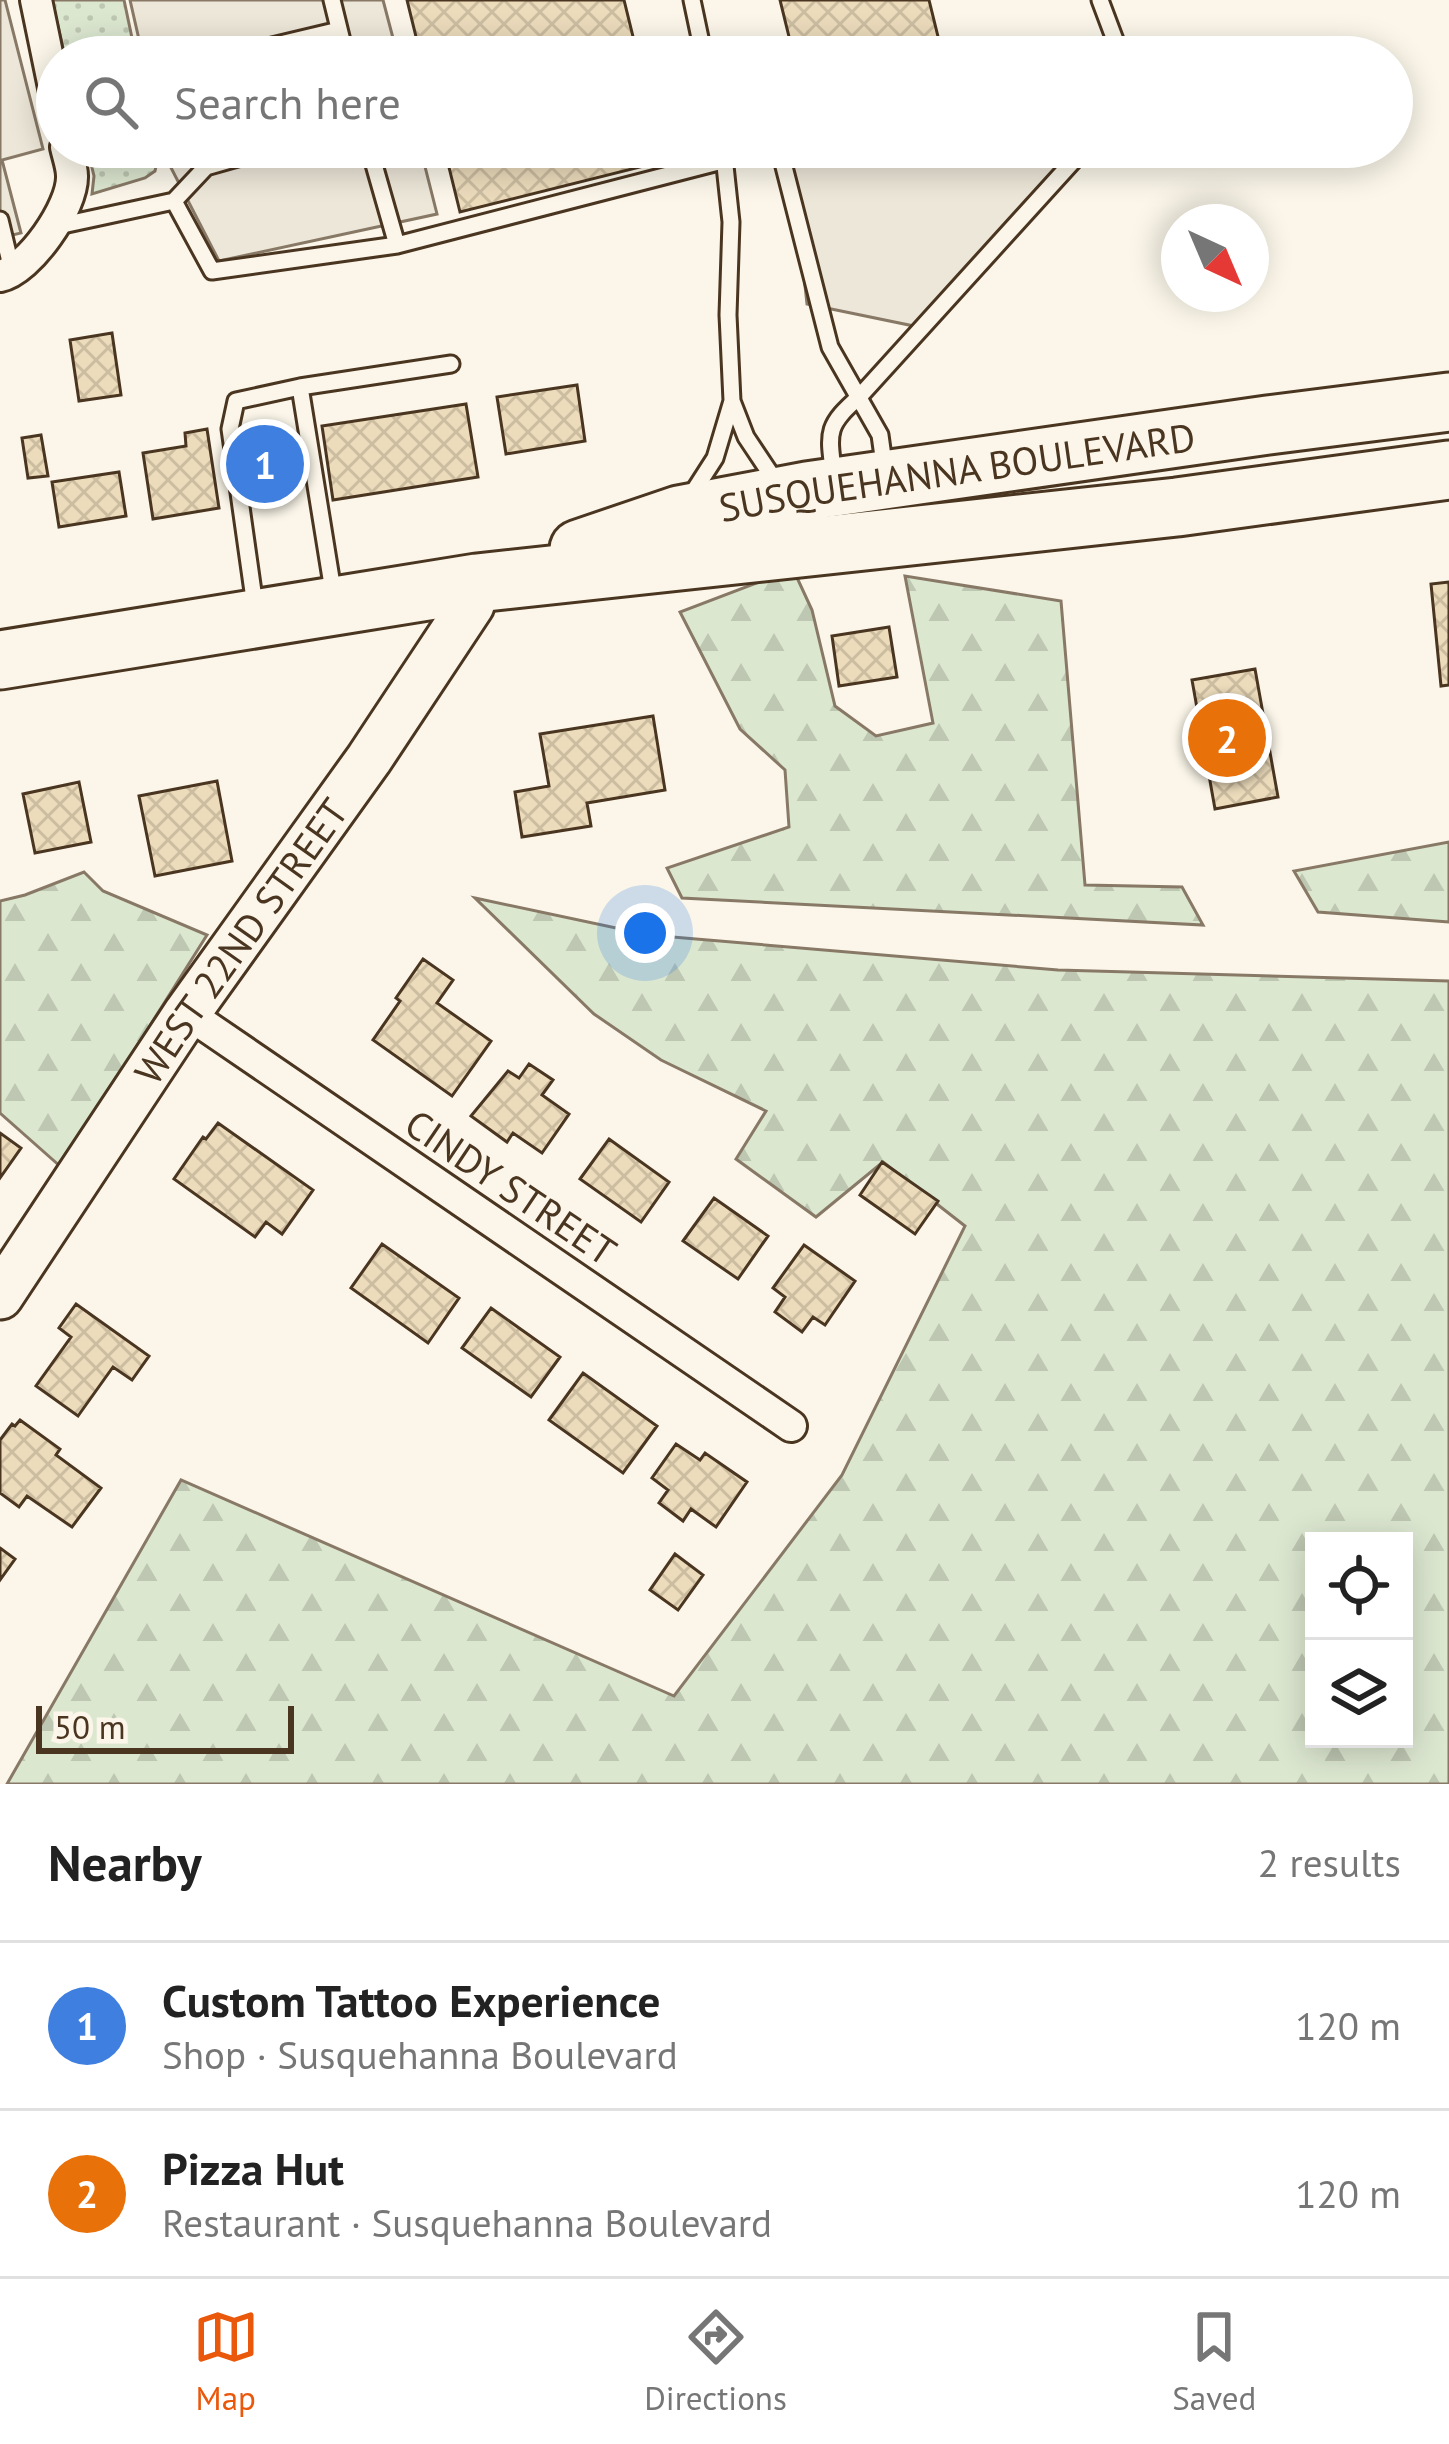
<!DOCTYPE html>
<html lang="en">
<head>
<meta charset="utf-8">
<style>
	body { margin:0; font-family:"PT Sans",sans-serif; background:#f2f2f2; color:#222 }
	.controls { position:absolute; right:36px; bottom:36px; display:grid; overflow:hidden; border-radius:0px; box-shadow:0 6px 30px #0003 }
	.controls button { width:108px; height:108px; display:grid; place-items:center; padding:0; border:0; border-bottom:3px solid #e0e0e0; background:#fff; color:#222; font:60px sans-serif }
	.compass { position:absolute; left:1161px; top:204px; width:108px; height:108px; border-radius:50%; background:#fff; box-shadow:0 6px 30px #0003; rotate:136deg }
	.scale { position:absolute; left:36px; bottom:30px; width:258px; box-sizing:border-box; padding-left:12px; border:6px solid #4a3520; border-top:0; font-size:33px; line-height:42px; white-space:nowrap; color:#4a3520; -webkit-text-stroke:9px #fbf6e9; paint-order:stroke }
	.you { position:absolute; left:645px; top:933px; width:42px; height:42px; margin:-30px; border:9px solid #fff; border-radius:50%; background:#1a73e8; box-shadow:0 0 0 18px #1a73e833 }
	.badge { display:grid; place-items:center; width:78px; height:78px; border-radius:50%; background:#ea580c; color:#fff; font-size:39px; font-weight:700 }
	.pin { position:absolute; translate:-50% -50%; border:6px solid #fff; box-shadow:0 3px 12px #0006 }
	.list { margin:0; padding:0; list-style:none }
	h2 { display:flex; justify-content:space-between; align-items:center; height:156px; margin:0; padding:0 48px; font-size:51px }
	h2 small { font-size:39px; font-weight:400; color:#767676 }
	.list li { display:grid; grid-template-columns:78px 1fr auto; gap:36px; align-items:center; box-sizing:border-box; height:168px; padding:0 48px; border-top:3px solid #e0e0e0 }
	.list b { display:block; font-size:45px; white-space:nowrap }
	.list p { margin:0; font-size:39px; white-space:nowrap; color:#767676 }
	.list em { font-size:39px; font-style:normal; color:#767676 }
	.icon { flex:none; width:66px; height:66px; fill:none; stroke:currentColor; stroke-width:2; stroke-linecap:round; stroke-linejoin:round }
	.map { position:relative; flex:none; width:1449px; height:1784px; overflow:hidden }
	.search { position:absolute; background:#fff; box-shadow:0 6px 30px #0003; left:36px; right:36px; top:36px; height:132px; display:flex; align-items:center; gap:30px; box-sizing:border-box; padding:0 42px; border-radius:66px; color:#767676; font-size:45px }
	.sheet { height:492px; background:#fff }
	nav { display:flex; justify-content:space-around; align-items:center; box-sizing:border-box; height:168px; border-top:3px solid #e0e0e0; background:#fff; font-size:33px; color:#767676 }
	nav a { display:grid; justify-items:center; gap:6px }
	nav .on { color:#ea580c }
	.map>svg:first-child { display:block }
	.grass { fill:url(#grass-dots); stroke:#887966; stroke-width:3 }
	.forest { fill:url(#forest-firs); stroke:#887966; stroke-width:3; fill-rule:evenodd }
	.parking { fill:#ede7d9; stroke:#887966; stroke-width:3 }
	.building { fill:url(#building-cross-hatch); stroke:#4a3520; stroke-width:3 }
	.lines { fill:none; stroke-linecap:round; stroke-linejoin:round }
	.lane-casing { stroke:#4a3520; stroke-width:21 }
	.street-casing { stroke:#4a3520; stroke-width:36 }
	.secondary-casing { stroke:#4a3520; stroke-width:51 }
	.highway-casing { stroke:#4a3520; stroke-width:63 }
	.lane { stroke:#fbf6e9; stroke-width:15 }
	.street { stroke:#fbf6e9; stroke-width:30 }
	.secondary { stroke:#fbf6e9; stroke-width:45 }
	.highway { stroke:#fbf6e9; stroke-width:57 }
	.labels { text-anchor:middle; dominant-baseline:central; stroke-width:9; stroke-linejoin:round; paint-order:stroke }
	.street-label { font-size:39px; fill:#4a3520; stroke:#fbf6e9 }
</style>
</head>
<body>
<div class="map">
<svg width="1449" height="1784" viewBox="0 0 1449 1784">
	<defs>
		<pattern id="grass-dots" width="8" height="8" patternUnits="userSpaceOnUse" patternTransform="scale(3)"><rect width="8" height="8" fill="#dce7d0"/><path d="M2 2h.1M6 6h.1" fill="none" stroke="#bec7b2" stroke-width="1.8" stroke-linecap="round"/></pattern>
		<pattern id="forest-firs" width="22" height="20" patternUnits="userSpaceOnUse" patternTransform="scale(3)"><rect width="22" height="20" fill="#dce7d0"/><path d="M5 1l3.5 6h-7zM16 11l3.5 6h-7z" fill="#bec7b2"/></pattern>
		<pattern id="building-cross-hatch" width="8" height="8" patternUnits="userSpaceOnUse" patternTransform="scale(3)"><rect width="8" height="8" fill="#ecdcbc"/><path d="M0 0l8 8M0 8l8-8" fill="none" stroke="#ccbda1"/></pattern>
	</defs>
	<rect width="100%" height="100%" fill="#fbf6e9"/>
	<!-- grass -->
	<path class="grass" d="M52 0H124L136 57H65Z
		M87 147H156L158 157 155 171 145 178 92 194 94 176Z"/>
	<!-- forest -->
	<path class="forest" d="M793 569 812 610 835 706 876 736 933 723 905 576 1061 601 1085 885 1182 887 1203 925 682 898 667 868 789 827 785 770 740 729 680 612Z
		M1449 842V922L1318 912 1294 871Z
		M84 872 103 891 207 935 61 1167 0 1113V901L25 895Z
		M475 898 649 935 1058 970 1449 981V1784H7L181 1480 674 1696 842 1475 965 1226 883 1162 816 1217 736 1159 766 1111 661 1060 594 1014ZM1314 1541H1404V1739H1314Z"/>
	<!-- parking -->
	<path class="parking" d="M0 0H5L43 149 2 160 21 233 0 238Z
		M130 0H383L398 57H143Z
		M164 147H420L437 214 219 261 166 158Z
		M790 147H1075L914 326 807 304Z"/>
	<!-- building -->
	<path class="building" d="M407 0H624L638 57H421Z
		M780 0H929L943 57H794Z
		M444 147H660L664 161 460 212Z
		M112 333 121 395 79 401 70 340Z
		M577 385 585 441 506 454 497 397Z
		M466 404 478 477 333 500 322 426Z
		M207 429 219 508 153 519 143 453 186 446 185 433Z
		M284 434 292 486 246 493 238 442Z
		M41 435 48 476 28 478 22 438Z
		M119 472 126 516 59 527 52 482Z
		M1449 582V685L1441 686 1431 584Z
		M889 627 897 677 839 686 832 636Z
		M1255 669 1278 797 1215 809 1192 680Z
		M653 716 665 790 587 803 591 826 522 837 515 792 549 786 540 734Z
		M217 781 232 861 155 876 139 796Z
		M79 782 91 842 35 853 23 794Z
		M423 959 453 980 437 1003 491 1041 452 1096 373 1040 400 1001 396 998Z
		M529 1064 553 1080 542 1095 569 1114 542 1153 513 1133 507 1142 471 1116 508 1071 519 1078Z
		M218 1123 313 1190 282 1234 266 1222 255 1237 174 1179 203 1137 206 1139Z
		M0 1133 21 1148 0 1178Z
		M609 1139 669 1182 641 1222 580 1179Z
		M882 1162 938 1201 915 1234 860 1195Z
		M714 1198 768 1236 738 1279 683 1241Z
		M382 1244 459 1298 428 1343 351 1288Z
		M804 1245 855 1281 825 1325 813 1317 802 1332 775 1312 785 1297 773 1288Z
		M76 1304 149 1356 132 1380 113 1367 78 1416 36 1386 71 1337 59 1328Z
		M491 1308 560 1357 531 1397 462 1348Z
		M583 1373 657 1426 623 1473 549 1420Z
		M20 1420 60 1449 56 1455 101 1488 72 1527 27 1496 19 1507 0 1493V1440L12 1424 15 1426Z
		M676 1444 700 1460 705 1453 747 1482 716 1527 691 1509 683 1521 659 1503 668 1490 652 1478Z
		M0 1548 15 1559 0 1580Z
		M675 1554 703 1575 678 1610 650 1590Z"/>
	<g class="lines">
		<defs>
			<path id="lane" d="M332 0 346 57
				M692 0 704 57
				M1100 0 1118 48 1117 57
				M226 57 339 30
				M1081 57 1118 48
				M369 147 397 245
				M723 147 731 222 728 315 732 401 746 437 778 485
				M779 147 830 347 880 435 885 471
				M174 201 206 167 276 147
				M0 220 12 270
				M58 226 174 201 212 271 397 245 726 160 747 147
				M834 476C828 431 826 426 860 396L1086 147
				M690 497 715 458 732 401
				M334 597 300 387 451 364
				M255 606 230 429 236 401 300 387"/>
			<path id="street" d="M36 0 57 102
				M0 276C29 270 73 207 72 176 72 167 68 156 66 147
				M187 1013 791 1426"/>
			<g id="secondary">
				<path id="s1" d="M0 1296 187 1013 369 759 471 605 477 583"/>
			</g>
			<g id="highway">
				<path id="s2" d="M579 549 679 515 807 491 1268 425 1449 402"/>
				<path d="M0 660 477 583 1177 507 1449 470"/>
			</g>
		</defs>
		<!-- lane casing -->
		<use href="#lane" class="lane-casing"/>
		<!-- street casing -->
		<use href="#street" class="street-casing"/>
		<!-- secondary casing -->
		<use href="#secondary" class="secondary-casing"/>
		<!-- highway casing -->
		<use href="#highway" class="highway-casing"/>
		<!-- lane -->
		<use href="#lane" class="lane"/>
		<!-- street -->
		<use href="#street" class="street"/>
		<!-- secondary -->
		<use href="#secondary" class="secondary"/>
		<!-- highway -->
		<use href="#highway" class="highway"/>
	</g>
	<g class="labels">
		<!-- street labels -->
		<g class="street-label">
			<text stroke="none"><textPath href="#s2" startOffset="387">SUSQUEHANNA BOULEVARD</textPath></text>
			<text stroke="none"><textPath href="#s1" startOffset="429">WEST 22ND STREET</textPath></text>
			<text transform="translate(511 1187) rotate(34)">CINDY STREET</text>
		</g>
	</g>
</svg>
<div class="controls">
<button><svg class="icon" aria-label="locate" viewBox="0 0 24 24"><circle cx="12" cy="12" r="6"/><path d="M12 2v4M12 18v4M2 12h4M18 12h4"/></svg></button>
<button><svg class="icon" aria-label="layers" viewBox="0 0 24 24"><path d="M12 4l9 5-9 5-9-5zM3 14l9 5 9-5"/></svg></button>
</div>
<svg class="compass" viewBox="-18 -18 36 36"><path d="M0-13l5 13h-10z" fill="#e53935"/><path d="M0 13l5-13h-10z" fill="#767676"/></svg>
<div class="scale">50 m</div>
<div class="you"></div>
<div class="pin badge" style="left:265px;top:464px;background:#3f7fe0">1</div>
<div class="pin badge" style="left:1227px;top:738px;background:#e8710a">2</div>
<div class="search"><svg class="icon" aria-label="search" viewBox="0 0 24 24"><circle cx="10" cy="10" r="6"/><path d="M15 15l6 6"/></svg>Search here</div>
</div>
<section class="sheet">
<h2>Nearby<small>2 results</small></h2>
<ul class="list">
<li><span class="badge" style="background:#3f7fe0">1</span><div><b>Custom Tattoo Experience</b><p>Shop · Susquehanna Boulevard</p></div><em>120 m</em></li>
<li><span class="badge" style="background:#e8710a">2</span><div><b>Pizza Hut</b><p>Restaurant · Susquehanna Boulevard</p></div><em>120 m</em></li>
</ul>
</section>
<nav>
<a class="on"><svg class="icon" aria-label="map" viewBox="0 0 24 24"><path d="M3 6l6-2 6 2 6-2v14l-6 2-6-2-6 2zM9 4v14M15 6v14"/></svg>Map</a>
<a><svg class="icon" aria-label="directions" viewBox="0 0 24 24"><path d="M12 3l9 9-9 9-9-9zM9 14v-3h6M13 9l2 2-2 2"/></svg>Directions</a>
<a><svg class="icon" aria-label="saved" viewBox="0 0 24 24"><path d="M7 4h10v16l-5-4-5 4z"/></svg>Saved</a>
</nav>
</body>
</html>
